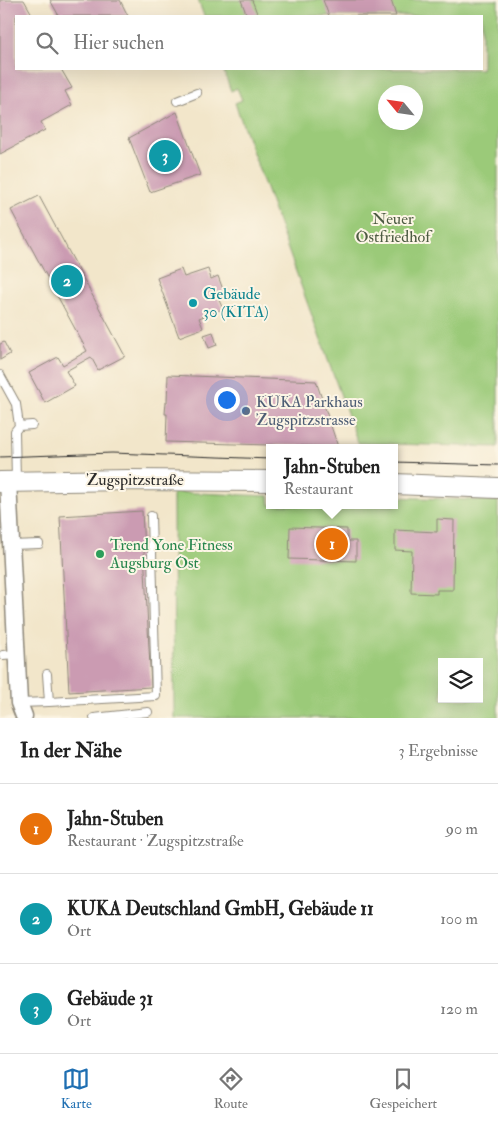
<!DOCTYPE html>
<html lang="de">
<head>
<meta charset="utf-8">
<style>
	body { margin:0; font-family:"IM FELL Double Pica",serif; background:#f6f6f6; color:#222 }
	.controls { position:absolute; right:15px; bottom:15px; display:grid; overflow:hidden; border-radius:0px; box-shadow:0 5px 20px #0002 }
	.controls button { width:45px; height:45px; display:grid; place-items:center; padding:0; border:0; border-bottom:1px solid #e0e0e0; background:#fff; color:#222; font:25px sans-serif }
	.compass { position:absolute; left:378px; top:85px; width:45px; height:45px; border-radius:50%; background:#fff; box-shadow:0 5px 20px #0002; rotate:299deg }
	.you { position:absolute; left:226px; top:399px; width:18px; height:18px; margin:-12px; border:4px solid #fff; border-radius:50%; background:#1a73e8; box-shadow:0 0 0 8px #1a73e833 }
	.badge { display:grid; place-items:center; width:32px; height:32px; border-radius:50%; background:#1f6fb2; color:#fff; font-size:16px; font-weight:700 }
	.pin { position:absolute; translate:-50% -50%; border:2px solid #fff; box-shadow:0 1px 5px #0006 }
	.popup { position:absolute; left:266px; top:444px; width:132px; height:65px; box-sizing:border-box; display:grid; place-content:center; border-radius:0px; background:#fff; filter:drop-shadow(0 1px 4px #0005); font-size:16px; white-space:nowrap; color:#767676 }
	.popup b { font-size:19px; color:#222 }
	.popup::after { content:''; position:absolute; left:50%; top:100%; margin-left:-10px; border:10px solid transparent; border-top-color:#fff }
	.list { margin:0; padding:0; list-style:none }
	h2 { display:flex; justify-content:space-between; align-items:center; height:65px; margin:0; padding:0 20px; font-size:21px }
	h2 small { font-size:16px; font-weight:400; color:#767676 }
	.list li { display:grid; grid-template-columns:32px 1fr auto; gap:15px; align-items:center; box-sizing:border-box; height:90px; padding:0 20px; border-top:1px solid #e0e0e0 }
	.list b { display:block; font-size:19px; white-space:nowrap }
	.list p { margin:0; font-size:16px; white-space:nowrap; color:#767676 }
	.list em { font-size:16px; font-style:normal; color:#767676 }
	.icon { flex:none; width:28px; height:28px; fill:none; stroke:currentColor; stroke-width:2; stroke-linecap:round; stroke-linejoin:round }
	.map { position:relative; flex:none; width:498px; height:718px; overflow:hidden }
	.search { position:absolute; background:#fff; box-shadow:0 5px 20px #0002; left:15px; right:15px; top:15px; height:55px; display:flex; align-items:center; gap:12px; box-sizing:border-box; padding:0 18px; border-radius:0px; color:#767676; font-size:19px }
	.sheet { height:335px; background:#fff }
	nav { display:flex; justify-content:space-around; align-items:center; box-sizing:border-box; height:70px; border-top:1px solid #e0e0e0; background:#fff; font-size:14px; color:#767676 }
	nav a { display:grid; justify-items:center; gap:2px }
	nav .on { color:#1f6fb2 }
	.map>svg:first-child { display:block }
	.green { fill:#9bca79; stroke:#637a52; fill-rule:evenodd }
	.building { fill:#cb9bb2 }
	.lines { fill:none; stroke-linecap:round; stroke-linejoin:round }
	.service-casing { stroke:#8e887a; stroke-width:10 }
	.minor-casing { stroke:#8e887a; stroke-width:19 }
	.tertiary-casing { stroke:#8e887a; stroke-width:22 }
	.service { stroke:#fff; stroke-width:8 }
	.minor { stroke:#fff; stroke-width:16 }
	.tertiary { stroke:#fff; stroke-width:20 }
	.tram { stroke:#2b2b2b; stroke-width:1 }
	.culture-dot { fill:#0f9aa8; stroke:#fcf5e5; stroke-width:2 }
	.service-dot { fill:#5c6f8a; stroke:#fcf5e5; stroke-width:2 }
	.leisure-dot { fill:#2e9e5b; stroke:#fcf5e5; stroke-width:2 }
	.labels { text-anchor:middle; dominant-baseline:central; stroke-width:4; stroke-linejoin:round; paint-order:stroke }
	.park-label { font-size:16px; fill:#4d5b42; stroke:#fcf5e5 }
	.culture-label { font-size:16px; fill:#0d838f; stroke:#fcf5e5; text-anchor:start }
	.service-label { font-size:16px; fill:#4e5e75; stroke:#fcf5e5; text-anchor:start }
	.street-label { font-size:16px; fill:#2b2b2b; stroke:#fcf5e5 }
	.leisure-label { font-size:16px; fill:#27864d; stroke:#fcf5e5; text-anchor:start }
</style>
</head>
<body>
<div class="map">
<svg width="498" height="718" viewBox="0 0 498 718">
	<rect width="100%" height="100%" fill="#fcf5e5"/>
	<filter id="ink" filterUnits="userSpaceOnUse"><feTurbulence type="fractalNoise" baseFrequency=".02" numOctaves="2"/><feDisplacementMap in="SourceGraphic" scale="10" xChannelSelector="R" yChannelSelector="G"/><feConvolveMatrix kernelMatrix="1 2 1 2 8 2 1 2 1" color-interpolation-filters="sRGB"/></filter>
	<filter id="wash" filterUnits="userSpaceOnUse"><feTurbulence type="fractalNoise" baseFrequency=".0096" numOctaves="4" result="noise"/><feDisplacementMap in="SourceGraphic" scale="20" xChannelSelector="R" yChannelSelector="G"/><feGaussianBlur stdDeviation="1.12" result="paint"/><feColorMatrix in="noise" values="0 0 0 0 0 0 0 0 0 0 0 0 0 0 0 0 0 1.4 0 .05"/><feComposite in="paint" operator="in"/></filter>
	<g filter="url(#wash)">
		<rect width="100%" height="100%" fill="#f2e6ca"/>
		<!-- green -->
		<path class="green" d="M198 0H498V447L358 443 235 103 242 100 237 88 231 91 223 69H482V16H204ZM386 92H416V122H386Z
			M173 492 269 496 270 505H394L395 497 498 501V718H174ZM442 662H479V699H442Z"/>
		<g id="blocks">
			<!-- building -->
			<path class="building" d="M0 0H24L33 16H16V69H61L72 88 65 91 72 105 41 122 45 130 0 154Z
				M50 0H120L128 16H59Z
				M241 0H252L258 16H247Z
				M323 0H391L396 16H329Z
				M177 112 200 175 150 192 129 138Z
				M39 196 125 356 98 370 91 357 66 371 75 386 45 403 29 373 58 357 63 365 87 351 11 210Z
				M181 269 184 277 208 269 211 279 218 276 225 295 218 298 223 309 199 318 203 328 179 337 157 278Z
				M213 332 217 345 209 348 204 335Z
				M4 342 10 354 0 360V344Z
				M168 375 316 381 338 447 166 442 167 414H165L166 402H167Z
				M142 511 151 687 69 692 60 516Z
				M437 519 454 520 453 590H437V594L411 593 412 551 395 550V530L437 532Z
				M290 527 347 529V541H356V561L289 559Z"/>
		</g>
	</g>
	<g filter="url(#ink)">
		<use href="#blocks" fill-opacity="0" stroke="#8e887a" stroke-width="1"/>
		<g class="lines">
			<defs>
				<path id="service" d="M177 101 197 93
					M0 375 16 404 19 426
					M16 481 15 431 19 426 32 425
					M11 545 39 544
					M3 655 16 654
					M49 702 156 696 151 516
					M19 703 49 702 47 674
					M94 718 148 712"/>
				<path id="minor" d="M8 481 19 703 24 716"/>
				<path id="tertiary" d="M0 482 129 480 270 481
					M394 484 498 488"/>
			</defs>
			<!-- service casing -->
			<use href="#service" class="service-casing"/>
			<!-- minor casing -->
			<use href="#minor" class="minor-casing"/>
			<!-- tertiary casing -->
			<use href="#tertiary" class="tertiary-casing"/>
			<!-- service -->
			<use href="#service" class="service"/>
			<!-- minor -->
			<use href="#minor" class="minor"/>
			<!-- tertiary -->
			<use href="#tertiary" class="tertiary"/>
			<!-- tram -->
			<path class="tram" d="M0 457 112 453 270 459
				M394 462 498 465"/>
		</g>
	</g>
	<!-- markers -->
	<circle class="culture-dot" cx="193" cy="303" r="5"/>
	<circle class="service-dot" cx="246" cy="411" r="5"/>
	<circle class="leisure-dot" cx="100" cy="554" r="5"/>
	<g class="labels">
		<!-- park labels -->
		<g class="park-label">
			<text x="393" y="219">Neuer<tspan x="393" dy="18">Ostfriedhof</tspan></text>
		</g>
		<!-- culture labels -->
		<g class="culture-label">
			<text x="203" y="294">Gebäude<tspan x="203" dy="18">30 (KITA)</tspan></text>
		</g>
		<!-- service labels -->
		<g class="service-label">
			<text x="256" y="402">KUKA Parkhaus<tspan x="256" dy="18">Zugspitzstrasse</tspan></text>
		</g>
		<!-- street labels -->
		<g class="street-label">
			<text x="135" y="480">Zugspitzstraße</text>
		</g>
		<!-- leisure labels -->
		<g class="leisure-label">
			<text x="110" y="545">Trend Yone Fitness<tspan x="110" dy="18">Augsburg Ost</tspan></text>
		</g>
	</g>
</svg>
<div class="controls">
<button><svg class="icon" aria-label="layers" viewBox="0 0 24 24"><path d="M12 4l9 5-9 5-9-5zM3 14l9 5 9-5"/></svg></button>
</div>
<svg class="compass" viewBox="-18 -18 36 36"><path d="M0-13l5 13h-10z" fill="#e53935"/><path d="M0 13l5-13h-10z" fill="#767676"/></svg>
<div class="you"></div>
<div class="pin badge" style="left:332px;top:544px;background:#e8710a">1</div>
<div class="popup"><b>Jahn-Stuben</b>Restaurant</div>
<div class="pin badge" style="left:67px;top:281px;background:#0f9aa8">2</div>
<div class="pin badge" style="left:165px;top:156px;background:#0f9aa8">3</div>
<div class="search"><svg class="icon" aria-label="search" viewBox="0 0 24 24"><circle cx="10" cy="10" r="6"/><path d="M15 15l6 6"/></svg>Hier suchen</div>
</div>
<section class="sheet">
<h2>In der Nähe<small>3 Ergebnisse</small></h2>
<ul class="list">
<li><span class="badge" style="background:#e8710a">1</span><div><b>Jahn-Stuben</b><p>Restaurant · Zugspitzstraße</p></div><em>90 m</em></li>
<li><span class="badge" style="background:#0f9aa8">2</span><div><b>KUKA Deutschland GmbH, Gebäude 11</b><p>Ort</p></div><em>100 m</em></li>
<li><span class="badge" style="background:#0f9aa8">3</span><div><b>Gebäude 31</b><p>Ort</p></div><em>120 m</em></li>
</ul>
</section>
<nav>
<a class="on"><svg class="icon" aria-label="map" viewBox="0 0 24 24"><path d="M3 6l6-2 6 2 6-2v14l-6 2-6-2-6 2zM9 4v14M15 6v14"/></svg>Karte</a>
<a><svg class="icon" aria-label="directions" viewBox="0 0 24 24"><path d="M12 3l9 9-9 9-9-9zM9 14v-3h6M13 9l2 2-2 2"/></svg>Route</a>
<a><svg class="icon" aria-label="saved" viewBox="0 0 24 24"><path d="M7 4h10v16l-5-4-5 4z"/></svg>Gespeichert</a>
</nav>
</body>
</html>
